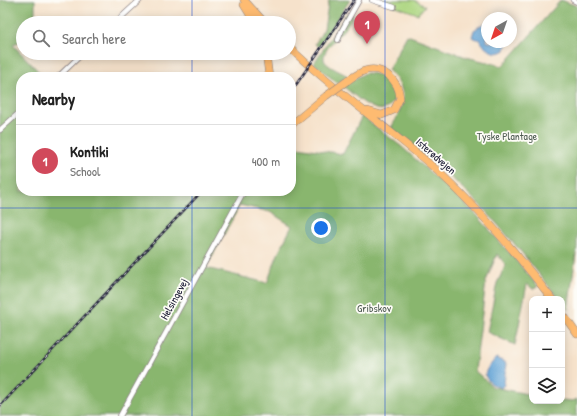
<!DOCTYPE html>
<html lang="en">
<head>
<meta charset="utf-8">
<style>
	body { margin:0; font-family:"Patrick Hand",sans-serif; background:#f6f6f6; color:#222 }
	.controls { position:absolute; right:12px; bottom:12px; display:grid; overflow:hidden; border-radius:8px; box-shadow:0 2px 10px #0003 }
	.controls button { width:36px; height:36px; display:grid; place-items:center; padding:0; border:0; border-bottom:1px solid #e0e0e0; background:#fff; color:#222; font:20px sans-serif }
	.compass { position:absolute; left:481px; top:12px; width:36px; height:36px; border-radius:50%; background:#fff; box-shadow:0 2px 10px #0003; rotate:220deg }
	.you { position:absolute; left:321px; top:228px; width:14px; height:14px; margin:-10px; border:3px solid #fff; border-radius:50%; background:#1a73e8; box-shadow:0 0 0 6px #1a73e833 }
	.badge { display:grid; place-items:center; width:26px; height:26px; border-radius:50%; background:#d1495b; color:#fff; font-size:13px; font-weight:700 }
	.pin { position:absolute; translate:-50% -33px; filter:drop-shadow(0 1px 2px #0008) }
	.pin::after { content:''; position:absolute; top:21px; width:14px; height:12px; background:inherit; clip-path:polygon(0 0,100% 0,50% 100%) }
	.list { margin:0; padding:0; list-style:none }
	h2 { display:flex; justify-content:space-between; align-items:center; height:52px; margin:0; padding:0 16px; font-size:17px }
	h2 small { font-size:13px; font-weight:400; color:#767676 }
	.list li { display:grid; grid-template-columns:26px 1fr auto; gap:12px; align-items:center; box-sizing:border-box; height:72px; padding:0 16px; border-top:1px solid #e0e0e0 }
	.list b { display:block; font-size:15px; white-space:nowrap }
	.list p { margin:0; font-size:13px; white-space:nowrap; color:#767676 }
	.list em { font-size:13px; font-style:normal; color:#767676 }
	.icon { flex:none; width:22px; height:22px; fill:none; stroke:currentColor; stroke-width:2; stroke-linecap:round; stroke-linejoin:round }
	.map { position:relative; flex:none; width:577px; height:416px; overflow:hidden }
	.search { position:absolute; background:#fff; box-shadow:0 2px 10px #0003; left:16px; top:16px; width:280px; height:44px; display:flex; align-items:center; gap:10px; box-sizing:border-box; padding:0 14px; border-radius:22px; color:#767676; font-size:15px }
	.panel { position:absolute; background:#fff; box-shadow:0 2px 10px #0003; left:16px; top:72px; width:280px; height:124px; border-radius:16px }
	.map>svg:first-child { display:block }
	.green { fill:#acd57f; stroke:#677c5d }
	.forest { fill:#89b66e; stroke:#566c54; fill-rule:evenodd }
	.water { fill:#62a3d5; stroke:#426288 }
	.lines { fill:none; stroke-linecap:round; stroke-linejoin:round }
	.minor-casing { stroke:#8c8283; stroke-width:6 }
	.highway-casing { stroke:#8c8283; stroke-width:8 }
	.minor { stroke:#fff; stroke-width:4.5 }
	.highway { stroke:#febb71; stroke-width:7 }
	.rail-casing { stroke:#22223b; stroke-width:2.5 }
	.rail { stroke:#fdfcf7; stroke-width:1; stroke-dasharray:3; stroke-linecap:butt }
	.highway-bridge-casing { stroke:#8c8283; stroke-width:8; stroke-linecap:butt }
	.highway-bridge { stroke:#febb71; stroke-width:7 }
	.grid { fill:none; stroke:#1d4ed8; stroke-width:1; stroke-opacity:0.55 }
	.labels { text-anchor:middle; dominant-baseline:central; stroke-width:3.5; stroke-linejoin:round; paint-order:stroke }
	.park-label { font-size:11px; fill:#4b584f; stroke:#fdfcf7 }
	.street-label { font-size:11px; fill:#22223b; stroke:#fdfcf7 }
</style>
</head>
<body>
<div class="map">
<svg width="577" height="416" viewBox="0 0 577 416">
	<rect width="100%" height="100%" fill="#fdfcf7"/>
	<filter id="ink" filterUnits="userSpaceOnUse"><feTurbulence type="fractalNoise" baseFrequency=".025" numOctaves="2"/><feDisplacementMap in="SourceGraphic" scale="8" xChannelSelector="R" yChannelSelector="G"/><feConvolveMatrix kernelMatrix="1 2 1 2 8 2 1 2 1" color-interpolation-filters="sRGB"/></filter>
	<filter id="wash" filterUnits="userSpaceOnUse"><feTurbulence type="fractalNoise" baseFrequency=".012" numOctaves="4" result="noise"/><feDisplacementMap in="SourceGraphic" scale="16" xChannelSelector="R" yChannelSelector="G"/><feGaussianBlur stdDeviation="0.9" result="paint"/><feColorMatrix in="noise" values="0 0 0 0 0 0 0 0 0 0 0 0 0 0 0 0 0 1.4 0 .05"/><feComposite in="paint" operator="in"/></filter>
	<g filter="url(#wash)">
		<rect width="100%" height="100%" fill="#f6e2cb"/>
		<!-- green -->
		<path class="green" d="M378 0H414L425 6 418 14Z"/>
		<!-- forest -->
		<path class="forest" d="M0 0H35V23H23V39L13 45 44 77H21V191H291V146L343 154 362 116 402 147 475 213 538 286 533 289 527 284 515 345 487 332 497 283 506 265 497 254 486 281 475 371 493 387 532 395V401H562V400L573 401 577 399V416H0ZM240 205 270 212 292 226 278 254 267 283 206 268Z
			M329 0H350L319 47 315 44 324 29Z
			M561 0 577 6V247L568 310 562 303V299H559C541 277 524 254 505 233 472 193 432 160 391 128 404 105 410 90 388 70L407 35 466 57 503 66Z
			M347 13 353 15C350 20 348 25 344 29 339 36 317 54 326 63 331 68 341 72 348 76L337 83 314 63Z
			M365 73C380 73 390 79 396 93 387 128 358 98 343 86Z"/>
		<!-- water -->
		<path class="water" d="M485 23 487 24V42H507L505 50C496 57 485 49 480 40L472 37 474 30Z
			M496 358 506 363 504 385 501 388C493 385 487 382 485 374L487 369Z"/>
	</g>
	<g filter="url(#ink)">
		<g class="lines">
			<defs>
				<path id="minor" d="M372 0 394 7
					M573 0 577 2
					M115 23 140 0
					M338 40 342 30 359 0
					M58 77 83 53
					M0 130 21 111
					M120 416 244 191"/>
				<path id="highway" d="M244 0 265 23
					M244 5 255 23
					M289 47C334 91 385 125 432 166 477 206 515 251 552 299
					M266 53 269 77
					M347 81C353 77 358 73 364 71 382 65 399 80 400 98L394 110 382 115 368 111
					M291 125 326 96
					M562 313 577 334"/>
			</defs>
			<!-- minor casing -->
			<use href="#minor" class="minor-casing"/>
			<!-- highway casing -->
			<use href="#highway" class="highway-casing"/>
			<!-- minor -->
			<use href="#minor" class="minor"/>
			<!-- highway -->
			<use href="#highway" class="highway"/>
			<defs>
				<path id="rail" d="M291 92 354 0
					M0 406 202 191"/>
			</defs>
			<!-- rail casing -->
			<use href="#rail" class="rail-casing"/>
			<!-- rail -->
			<use href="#rail" class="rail"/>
			<defs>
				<path id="highway-bridge" d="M326 96 347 81"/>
			</defs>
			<!-- highway-bridge casing -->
			<use href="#highway-bridge" class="highway-bridge-casing"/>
			<!-- highway-bridge -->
			<use href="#highway-bridge" class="highway-bridge"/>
		</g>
	</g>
	<!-- grid -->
	<path class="grid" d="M192 0V23M385 0V416M192 53V77M192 191V416M0 208H577"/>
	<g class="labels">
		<!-- park labels -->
		<g class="park-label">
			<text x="507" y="136">Tyske Plantage</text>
			<text x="374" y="308">Gribskov</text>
		</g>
		<!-- street labels -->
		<g class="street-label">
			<text transform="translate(436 156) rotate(41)">Isterødvejen</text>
			<text transform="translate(174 299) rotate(-61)">Helsingevej</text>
		</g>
	</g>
</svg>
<div class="controls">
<button>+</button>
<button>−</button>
<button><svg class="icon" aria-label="layers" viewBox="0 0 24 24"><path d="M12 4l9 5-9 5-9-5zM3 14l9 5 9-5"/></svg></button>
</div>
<svg class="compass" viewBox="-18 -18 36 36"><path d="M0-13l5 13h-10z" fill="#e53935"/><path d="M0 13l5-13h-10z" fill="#767676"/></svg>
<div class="you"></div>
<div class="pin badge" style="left:367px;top:44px">1</div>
<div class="search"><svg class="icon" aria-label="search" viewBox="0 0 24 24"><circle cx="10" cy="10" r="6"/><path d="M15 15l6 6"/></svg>Search here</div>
<section class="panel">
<h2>Nearby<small></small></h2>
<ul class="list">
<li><span class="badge">1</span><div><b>Kontiki</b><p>School</p></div><em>400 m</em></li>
</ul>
</section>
</div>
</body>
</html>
